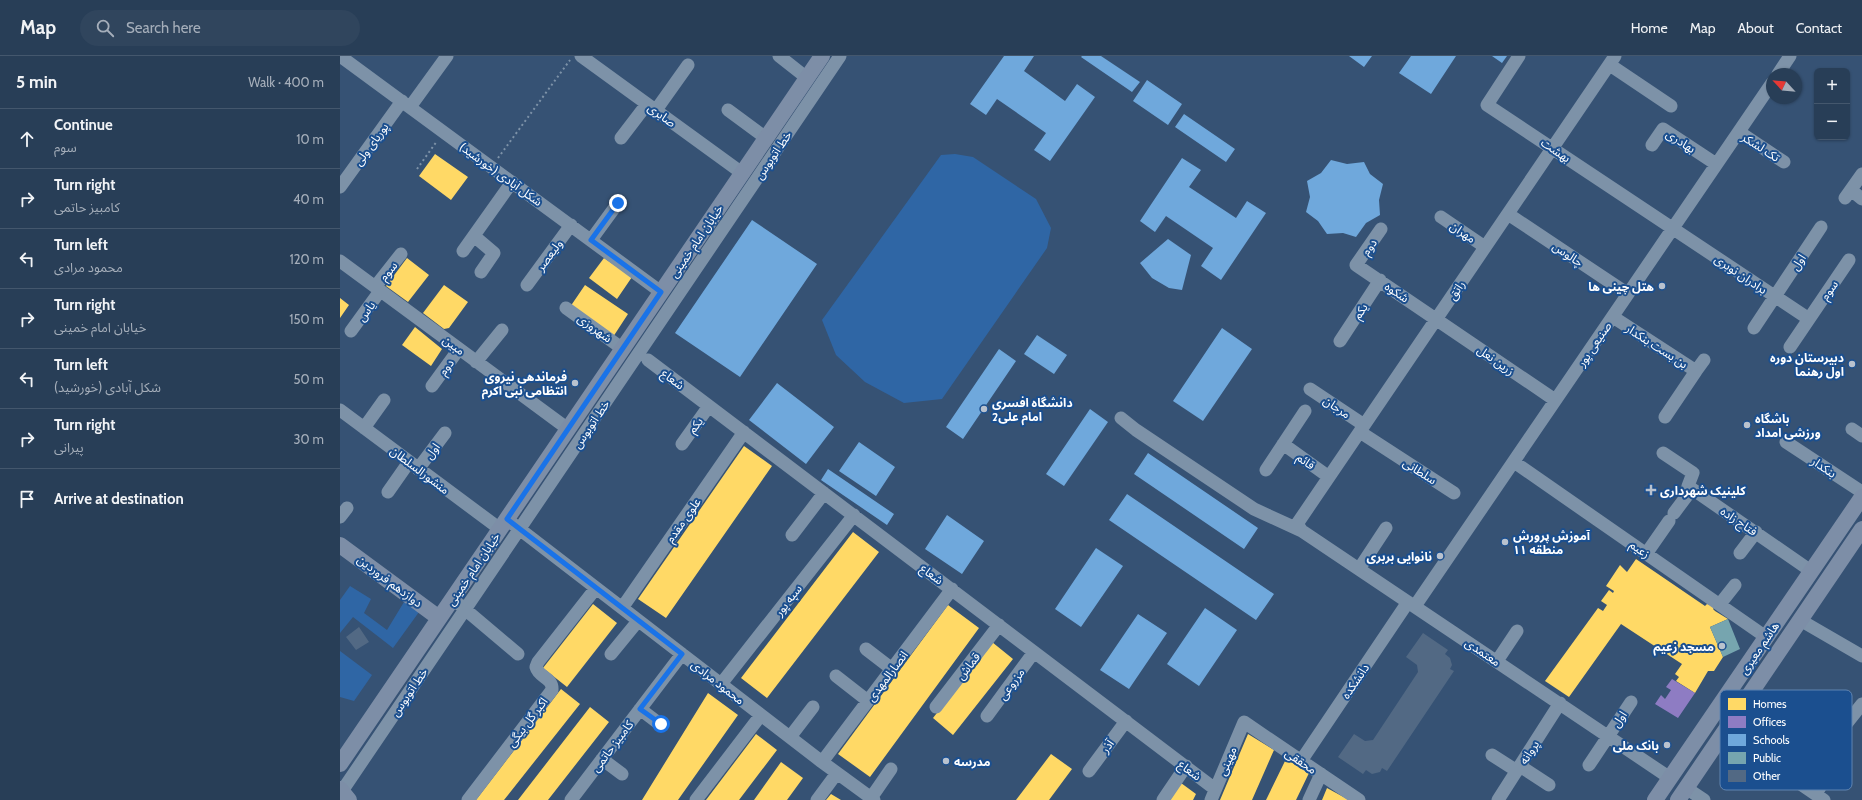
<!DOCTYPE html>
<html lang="en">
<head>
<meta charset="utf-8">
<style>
	body { margin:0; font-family:Cabin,"Noto Sans Arabic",sans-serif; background:#30455d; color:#f1f3f6 }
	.controls { position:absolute; right:12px; top:12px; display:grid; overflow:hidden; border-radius:6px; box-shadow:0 1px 3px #0004 }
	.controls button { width:36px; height:36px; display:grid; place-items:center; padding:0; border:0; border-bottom:1px solid #44576d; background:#283e57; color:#f1f3f6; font:20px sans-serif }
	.compass { position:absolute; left:1426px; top:12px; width:36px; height:36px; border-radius:50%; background:#283e57; box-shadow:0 1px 3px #0004; rotate:296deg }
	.stop { position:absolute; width:12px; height:12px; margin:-9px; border:3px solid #1a73e8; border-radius:50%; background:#fff }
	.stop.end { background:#1a73e8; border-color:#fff; box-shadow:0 1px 4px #0008 }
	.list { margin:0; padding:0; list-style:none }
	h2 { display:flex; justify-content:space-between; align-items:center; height:52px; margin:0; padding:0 16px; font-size:17px }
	h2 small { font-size:13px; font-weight:400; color:#a5aeba }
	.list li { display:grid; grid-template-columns:26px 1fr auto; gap:12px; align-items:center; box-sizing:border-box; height:60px; padding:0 16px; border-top:1px solid #44576d }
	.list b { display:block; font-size:15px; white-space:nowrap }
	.list p { margin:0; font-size:13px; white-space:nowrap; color:#a5aeba }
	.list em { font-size:13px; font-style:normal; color:#a5aeba }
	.icon { flex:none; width:22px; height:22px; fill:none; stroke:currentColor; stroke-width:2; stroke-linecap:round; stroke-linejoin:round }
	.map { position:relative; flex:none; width:1522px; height:744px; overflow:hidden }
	header { display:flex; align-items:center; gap:24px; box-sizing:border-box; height:56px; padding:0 20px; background:#283e57; border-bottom:1px solid #44576d }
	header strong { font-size:19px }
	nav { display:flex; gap:22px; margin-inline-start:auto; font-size:14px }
	.search { width:280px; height:36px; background:#30455d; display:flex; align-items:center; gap:10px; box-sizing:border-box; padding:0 14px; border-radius:22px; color:#a5aeba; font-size:15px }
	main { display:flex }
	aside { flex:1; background:#283e57 }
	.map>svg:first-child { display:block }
	.green { fill:#2f66a5 }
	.homes { fill:#ffd966 }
	.offices { fill:#8e7cc3 }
	.schools { fill:#6fa8dc }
	.public { fill:#76a5af }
	.building { fill:#526984 }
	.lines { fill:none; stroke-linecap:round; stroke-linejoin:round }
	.path { stroke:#7d92a8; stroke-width:2; stroke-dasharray:2 3; stroke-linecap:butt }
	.minor { stroke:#7d92a8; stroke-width:13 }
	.major { stroke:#7d8ea7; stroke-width:16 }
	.route { stroke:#1a73e8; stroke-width:5 }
	.poi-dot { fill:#b9c2ce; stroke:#1b4f8f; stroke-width:1.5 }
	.labels { text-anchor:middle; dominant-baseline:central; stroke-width:4; stroke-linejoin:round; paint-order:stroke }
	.street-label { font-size:12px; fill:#fff; stroke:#1b4f8f }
	.poi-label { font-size:12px; font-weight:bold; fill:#fff; stroke:#1b4f8f; text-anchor:end }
	.key { fill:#1b4f8f; stroke:#5f84b1; stroke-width:1 }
	.key-label { font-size:11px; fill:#fff }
</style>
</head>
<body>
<header>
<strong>Map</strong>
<div class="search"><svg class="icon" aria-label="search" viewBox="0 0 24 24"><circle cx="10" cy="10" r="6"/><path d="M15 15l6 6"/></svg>Search here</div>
<nav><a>Home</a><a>Map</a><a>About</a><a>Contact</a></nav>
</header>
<main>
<aside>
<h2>5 min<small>Walk · 400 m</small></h2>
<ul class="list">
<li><svg class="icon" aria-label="ahead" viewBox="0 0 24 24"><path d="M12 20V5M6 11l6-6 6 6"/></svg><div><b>Continue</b><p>سوم</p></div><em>10 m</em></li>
<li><svg class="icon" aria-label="right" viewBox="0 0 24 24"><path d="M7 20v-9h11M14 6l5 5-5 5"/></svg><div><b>Turn right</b><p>کامبیز حاتمی</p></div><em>40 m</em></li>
<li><svg class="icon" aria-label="left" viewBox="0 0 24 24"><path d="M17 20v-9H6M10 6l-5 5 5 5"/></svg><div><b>Turn left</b><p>محمود مرادی</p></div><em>120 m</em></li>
<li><svg class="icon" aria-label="right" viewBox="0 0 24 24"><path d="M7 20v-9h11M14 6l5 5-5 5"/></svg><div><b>Turn right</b><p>خیابان امام خمینی</p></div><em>150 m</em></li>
<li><svg class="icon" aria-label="left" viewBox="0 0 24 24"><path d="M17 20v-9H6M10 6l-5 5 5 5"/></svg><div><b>Turn left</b><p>شکل آبادی (خورشید)</p></div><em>50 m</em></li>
<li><svg class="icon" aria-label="right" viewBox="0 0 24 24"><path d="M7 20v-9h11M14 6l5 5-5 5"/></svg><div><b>Turn right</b><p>پیرانی</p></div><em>30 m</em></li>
<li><svg class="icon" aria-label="arrive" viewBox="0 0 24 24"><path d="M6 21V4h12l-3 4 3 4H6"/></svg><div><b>Arrive at destination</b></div></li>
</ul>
</aside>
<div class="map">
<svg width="1522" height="744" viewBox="0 0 1522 744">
	<rect width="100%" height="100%" fill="#365274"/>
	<!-- green -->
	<path class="green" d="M615 98 633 101 696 143 711 172 707 192 602 343 564 347 525 326 496 299 482 264 601 99Z
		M10 530 31 543 24 557 47 574 64 546 79 556 53 592 13 561 0 577V544Z
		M0 595 32 619 14 645 0 641Z"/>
	<!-- homes -->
	<path class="homes" d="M95 98 128 121 111 144 79 120Z
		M67 202 89 219 68 246 46 230Z
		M264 202 292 221 277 243 249 222Z
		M104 229 128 246 109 272 104 273 83 257Z
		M245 229 288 258 273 281 230 251Z
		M0 242 9 249 0 262Z
		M75 271 102 293 91 310 62 289Z
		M404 390 432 410 326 562 298 543Z
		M513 476 539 496 427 642 401 622Z
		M1296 503 1365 550 1367 548 1375 550 1373 553 1375 555 1388 563 1370 571 1383 601 1374 615H1368L1355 637 1336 625 1339 621 1335 618 1342 608 1281 568 1229 641 1205 625 1258 552 1263 555 1267 549 1261 545 1269 534 1273 537 1274 535 1266 530 1280 509 1287 516Z
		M253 548 277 567 227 631 203 612Z
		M608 549 639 572 530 721 498 698Z
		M652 586 673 603 613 679 593 662Z
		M221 633 240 648 164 744H136Z
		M368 637 398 659 338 744H302Z
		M250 651 269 666 208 744H178Z
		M416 678 437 694 399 744H366Z
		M908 678 934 694 912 744H880Z
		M711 698 732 713 709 744H676Z
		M946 703 969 717 956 744H926Z
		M441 706 463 722 447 744H414Z
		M841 727 856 738 853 744H829Z
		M987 732 1009 744H982Z
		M491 738 501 744H486Z"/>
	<!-- offices -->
	<path class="offices" d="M1332 623 1355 637 1338 662 1315 648 1321 639 1325 643 1331 634 1326 631Z"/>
	<!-- schools -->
	<path class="schools" d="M664 0H694L684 15 725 45 737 28 755 41 710 105 694 94 706 77 657 43 646 59 630 48Z
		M742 0H761L800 26 792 36 741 1Z
		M1009 0H1032L1024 11Z
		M1071 0H1116L1091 38 1059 17Z
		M1152 0H1167L1162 7Z
		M807 24 842 48 828 69 793 45Z
		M844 58 895 93 886 106 835 71Z
		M842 102 861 114 849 131 896 162 907 145 926 157 881 224 861 210 873 192 826 160 815 176 800 165Z
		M991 104 1007 108 1024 106 1030 118 1043 128 1039 144 1040 159 1026 167 1016 181 1003 177 987 178 978 165 966 156 970 141 967 125 981 117Z
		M412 164 477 208 400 321 335 277Z
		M828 183 851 199 842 234 829 232 812 222 800 207Z
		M882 272 912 293 863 365 833 345Z
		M697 279 727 299 714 318 684 298Z
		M659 293 676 305 623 383 606 371Z
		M437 327 494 371 466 408 409 364Z
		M750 353 768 366 724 430 706 418Z
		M519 386 555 411 536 440 499 415Z
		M808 397 918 472 904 493 794 418Z
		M488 413 554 458 547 469 481 424Z
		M787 438 934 538 916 564 769 464Z
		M607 459 644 485 622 518 585 493Z
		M756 492 783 510 741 571 715 553Z
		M865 552 897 574 859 630 827 608Z
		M798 558 827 577 789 633 760 614Z"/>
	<!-- public -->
	<path class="public" d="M1388 563 1400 593 1383 601 1370 571Z"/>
	<!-- building -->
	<path class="building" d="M19 571 29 586 16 594 6 581Z
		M1083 577 1108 594 1105 598 1110 602 1112 609 1110 613 1114 615 1047 715 1042 712 1040 716 1032 718 1026 714 1023 718 998 701 1014 678 1025 685 1033 684 1078 616 1077 609 1066 601Z"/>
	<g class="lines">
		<!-- path -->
		<path class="path" d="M158 102 230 4
			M77 113 97 85"/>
		<!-- minor -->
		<path class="minor" d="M0 0 321 236
			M241 0 402 117
			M439 0 467 22
			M1179 0 1147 49 1469 263
			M1275 0 957 468 962 475 1330 722
			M1270 9 1331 50
			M1438 18 1450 0
			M70 51 107 0
			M316 54 348 9
			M388 54 426 82
			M1399 76 1444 106
			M281 82 307 48
			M1312 89 1323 73 1376 108
			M0 131 62 45
			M1511 134 1522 143
			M1505 142 1522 118
			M1168 158 1288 238
			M1101 161 1145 191
			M1041 173 1016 209 1215 344
			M134 180 154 197 141 216
			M251 184 278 147
			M123 195 172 126
			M0 205 228 373
			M187 229 231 169
			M35 231 61 198
			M226 252 283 293
			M1273 261 1356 315 1325 361
			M1414 272 1481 171
			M11 275 40 235
			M1000 285 1040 224
			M1450 291 1509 204
			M308 304 875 733
			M136 306 162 274
			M1356 315 1364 304
			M92 330 119 293
			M970 333 1024 369
			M0 354 160 473
			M781 362 796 374 914 453 962 475
			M24 372 44 344
			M1512 373 1522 380
			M1020 376 1114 437
			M1446 386 1522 436
			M342 388 369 350
			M943 388 989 421
			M1323 397 1353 417 1348 430 1471 515
			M1174 406 1426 581
			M78 413 105 377
			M926 414 965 355
			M48 436 69 406
			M1334 457 1352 433
			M0 461 7 452
			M173 468 482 706 534 744
			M452 479 484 437
			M1400 497 1416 476
			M1306 498 1329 465
			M1019 513 1046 472
			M1380 548 1395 529
			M120 549 178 598
			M1075 550 1432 27
			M282 552 404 376
			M1460 564 1522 600
			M526 593 552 613
			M271 598 298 565
			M1157 605 1177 575
			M496 620 528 645
			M381 628 514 459
			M596 651 659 569
			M300 653 321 669
			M647 660 694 596
			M1503 672 1522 648
			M1384 676 1484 744
			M450 681 473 651
			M1152 699 1177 715
			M262 703 282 718
			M961 705 1068 546
			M482 706 612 533
			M1249 709 1291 646
			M1180 710 1209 729
			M749 715 786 665
			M1441 715 1467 677
			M1346 732 1364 744
			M2 735 500 0
			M1476 738 1500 697
			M531 742 551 713
			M128 744 212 634C213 621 199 622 196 611L198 606 256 532
			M231 744 342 598
			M356 744 421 659
			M477 744 497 717
			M823 744 846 710
			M871 744 904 666 1019 744
			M969 744 981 718
			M1158 744 1220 647"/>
		<!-- major -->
		<path class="major" d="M0 489 99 562
			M0 708 482 0
			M0 733 9 744
			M1315 744 1522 441
			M1338 744 1522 473"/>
	</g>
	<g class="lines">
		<!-- route -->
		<path class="route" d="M278 147 251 184 321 236 167 463 342 598 300 653 321 668"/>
	</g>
	<!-- markers -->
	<g class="poi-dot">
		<circle cx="1322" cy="230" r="4"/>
		<circle cx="1512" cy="308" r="4"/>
		<circle cx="235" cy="327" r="4"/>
		<circle cx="644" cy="353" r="4"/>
		<circle cx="1407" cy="369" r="4"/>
		<path d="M1309 428h4v4h4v4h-4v4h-4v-4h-4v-4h4z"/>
		<circle cx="1165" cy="486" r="4"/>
		<circle cx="1100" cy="500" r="4"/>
		<circle cx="1382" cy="590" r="4"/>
		<circle cx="1327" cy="689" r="4"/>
		<circle cx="606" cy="705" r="4"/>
	</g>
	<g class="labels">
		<!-- street labels -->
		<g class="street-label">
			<text transform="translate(322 59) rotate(36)">صابری</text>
			<text transform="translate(1341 85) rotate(33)">بهادری</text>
			<text transform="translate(31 88) rotate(-54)">پوریای ولی</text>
			<text transform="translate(1421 91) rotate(33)">تک لشکر</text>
			<text transform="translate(1216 94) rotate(34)">بهشت</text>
			<text transform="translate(433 99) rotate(-56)">خط اتوبوس</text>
			<text transform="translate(161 118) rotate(36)">شکل آبادی (خورشید)</text>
			<text transform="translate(1123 176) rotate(34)">مهران</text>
			<text transform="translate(356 185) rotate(-56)">خیابان امام خمینی</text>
			<text transform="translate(1029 191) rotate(-55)">دوم</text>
			<text transform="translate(1228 198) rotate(34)">چالوس</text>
			<text transform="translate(209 199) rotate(-54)">ولیعصر</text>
			<text transform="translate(1458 206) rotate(-57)">اول</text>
			<text transform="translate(48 215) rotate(-52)">سوم</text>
			<text transform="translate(1401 218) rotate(34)">برادران نوبری</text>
			<text transform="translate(1116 234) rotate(-56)">راتق</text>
			<text transform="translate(1489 234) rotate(-55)">سوم</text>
			<text transform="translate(1057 236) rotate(34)">شکوه</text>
			<text transform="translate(26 255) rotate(-54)">یاس</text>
			<text transform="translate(1020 255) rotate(-56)">یکم</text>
			<text transform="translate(255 272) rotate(36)">شهروزی</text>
			<text transform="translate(1254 288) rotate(-56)">صنیعی پور</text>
			<text transform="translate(114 289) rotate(36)">مبین</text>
			<text transform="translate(1317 290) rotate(33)">بن بست بنکدار</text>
			<text transform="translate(1156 304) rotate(35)">زرین نعل</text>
			<text transform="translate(106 311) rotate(-54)">دوم</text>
			<text transform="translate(333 323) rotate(37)">شعاع</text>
			<text transform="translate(997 351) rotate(34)">مرجان</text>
			<text transform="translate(251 368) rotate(-56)">خط اتوبوس</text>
			<text transform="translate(355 369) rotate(-53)">یکم</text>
			<text transform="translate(92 395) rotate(-54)">اول</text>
			<text transform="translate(966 405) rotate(35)">قائم</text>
			<text transform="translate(1484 411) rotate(34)">بنکدار</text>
			<text transform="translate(80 414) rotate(37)">منشورالسلطان</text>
			<text transform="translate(1080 415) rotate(33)">سلطانی</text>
			<text transform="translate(343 464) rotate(-55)">علوی مقدم</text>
			<text transform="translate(1399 465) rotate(34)">فتاح زاده</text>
			<text transform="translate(1300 493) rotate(35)">زعیم</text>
			<text transform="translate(133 513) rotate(-56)">خیابان امام خمینی</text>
			<text transform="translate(592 518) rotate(37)">شعاع</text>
			<text transform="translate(50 525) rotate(37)">دوازدهم فروردین</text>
			<text transform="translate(448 544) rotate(-52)">سپه پور</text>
			<text transform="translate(1419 592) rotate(-56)">هاشم معیری</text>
			<text transform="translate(1143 596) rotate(34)">معتمدی</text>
			<text transform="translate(628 610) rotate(-52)">قماش</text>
			<text transform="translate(547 620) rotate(-53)">انصارالمهدی</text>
			<text transform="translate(1015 625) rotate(-56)">دانشکده</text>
			<text transform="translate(378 626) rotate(38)">محمود مرادی</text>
			<text transform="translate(671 628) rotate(-54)">مزروعی</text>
			<text transform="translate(69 636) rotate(-56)">خط اتوبوس</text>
			<text transform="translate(1279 663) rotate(-56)">اول</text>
			<text transform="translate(187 666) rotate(-53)">اکبر گل بیگی</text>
			<text transform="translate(272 690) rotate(-53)">کامبیز حاتمی</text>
			<text transform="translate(767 690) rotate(-54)">آذر</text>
			<text transform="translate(1189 696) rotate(-57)">پروانه</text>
			<text transform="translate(887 705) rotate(-67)">مهینی</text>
			<text transform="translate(961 705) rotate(34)">محققی</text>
			<text transform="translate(850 714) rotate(37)">شعاع</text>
		</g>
		<!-- poi labels -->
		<g class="poi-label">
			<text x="1314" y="230">هتل چینی ها</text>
			<text x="1504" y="301">دبیرستان دوره<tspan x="1504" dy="14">اول رهنما</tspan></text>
			<text x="227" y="320">فرماندهی نیروی<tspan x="227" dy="14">انتظامی نبی اکرم</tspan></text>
			<text x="652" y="346" text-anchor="start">دانشگاه افسری<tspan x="652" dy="14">امام علی2</tspan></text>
			<text x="1415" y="362" text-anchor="start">باشگاه<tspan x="1415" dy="14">ورزشی امداد</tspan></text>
			<text x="1320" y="434" text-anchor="start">کلینیک شهرداری</text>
			<text x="1173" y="479" text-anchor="start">آموزش پرورش<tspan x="1173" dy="14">منطقه ۱۱</tspan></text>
			<text x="1092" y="500">نانوایی بربری</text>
			<text x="1374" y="590">مسجد زعیم</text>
			<text x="1319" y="689">بانک ملی</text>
			<text x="614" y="705" text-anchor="start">مدرسه</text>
		</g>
	</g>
	<!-- legend -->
	<rect x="1380" y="634" width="132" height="100" rx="6" class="key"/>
	<rect x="1388" y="642" width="18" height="12" fill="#ffd966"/>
	<rect x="1388" y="660" width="18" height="12" fill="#8e7cc3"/>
	<rect x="1388" y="678" width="18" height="12" fill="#6fa8dc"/>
	<rect x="1388" y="696" width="18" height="12" fill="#76a5af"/>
	<rect x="1388" y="714" width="18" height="12" fill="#526984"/>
	<g class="key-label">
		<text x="1413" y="652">Homes</text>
		<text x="1413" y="670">Offices</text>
		<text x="1413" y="688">Schools</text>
		<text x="1413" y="706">Public</text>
		<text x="1413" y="724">Other</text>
	</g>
</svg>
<div class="controls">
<button>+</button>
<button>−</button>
</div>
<svg class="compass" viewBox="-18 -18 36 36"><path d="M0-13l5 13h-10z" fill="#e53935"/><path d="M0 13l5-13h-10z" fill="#a5aeba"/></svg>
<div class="stop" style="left:321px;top:668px"></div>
<div class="stop end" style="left:278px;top:147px"></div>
</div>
</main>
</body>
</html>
